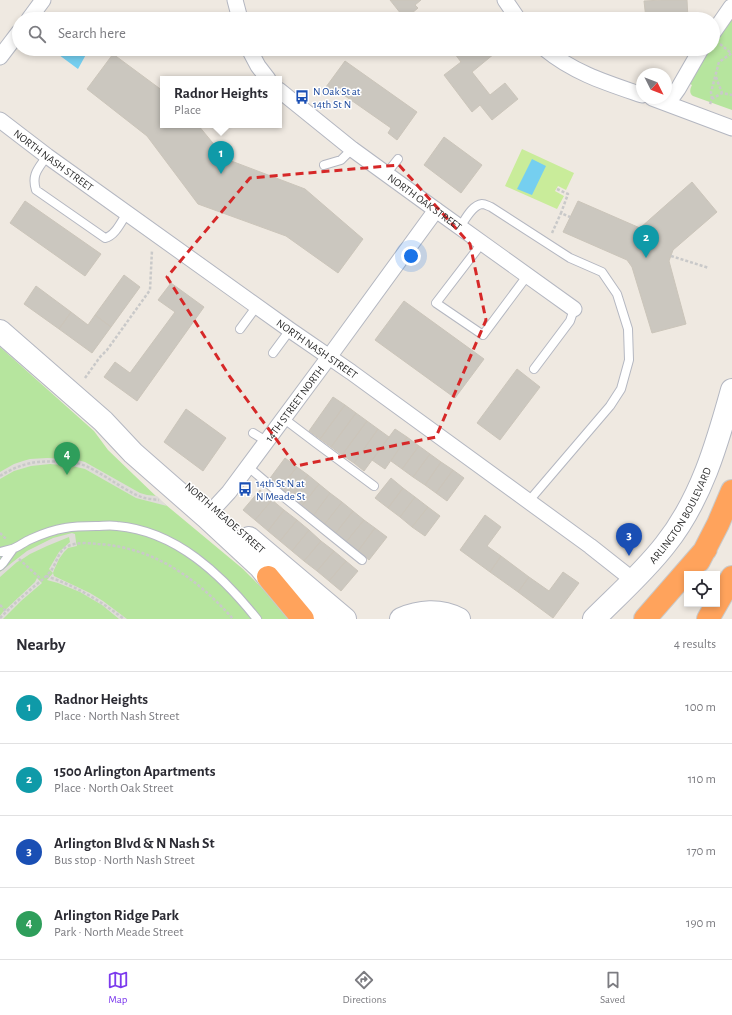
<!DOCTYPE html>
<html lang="en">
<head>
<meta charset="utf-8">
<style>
	body { margin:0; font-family:"Alegreya Sans",sans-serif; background:#f2f2f3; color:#2b2b33 }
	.controls { position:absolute; right:12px; bottom:12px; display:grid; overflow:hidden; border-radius:0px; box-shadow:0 2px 6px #0003 }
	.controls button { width:36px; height:36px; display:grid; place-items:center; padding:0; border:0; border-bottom:1px solid #e1e1e2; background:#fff; color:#2b2b33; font:20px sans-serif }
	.compass { position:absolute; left:636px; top:68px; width:36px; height:36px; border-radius:50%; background:#fff; box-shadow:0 2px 6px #0003; rotate:132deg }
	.you { position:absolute; left:411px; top:256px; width:14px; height:14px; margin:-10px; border:3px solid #fff; border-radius:50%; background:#1a73e8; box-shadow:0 0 0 6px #1a73e833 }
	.badge { display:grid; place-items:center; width:26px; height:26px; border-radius:50%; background:#7c3aed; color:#fff; font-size:13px; font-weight:700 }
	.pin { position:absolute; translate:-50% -33px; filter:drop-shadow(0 1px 2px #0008) }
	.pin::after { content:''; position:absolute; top:21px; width:14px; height:12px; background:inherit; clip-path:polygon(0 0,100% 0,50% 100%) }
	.popup { position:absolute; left:160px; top:76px; width:122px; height:52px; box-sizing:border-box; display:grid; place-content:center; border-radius:0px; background:#fff; filter:drop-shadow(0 1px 3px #0005); font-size:13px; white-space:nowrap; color:#7c7c81 }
	.popup b { font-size:15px; color:#2b2b33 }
	.popup::after { content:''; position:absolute; left:50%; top:100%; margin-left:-8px; border:8px solid transparent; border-top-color:#fff }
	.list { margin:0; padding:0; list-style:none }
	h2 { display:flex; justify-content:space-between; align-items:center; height:52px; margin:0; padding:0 16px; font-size:17px }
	h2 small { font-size:13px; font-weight:400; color:#7c7c81 }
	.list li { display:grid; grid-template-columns:26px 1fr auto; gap:12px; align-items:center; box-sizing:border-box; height:72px; padding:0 16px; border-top:1px solid #e1e1e2 }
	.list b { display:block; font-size:15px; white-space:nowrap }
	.list p { margin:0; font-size:13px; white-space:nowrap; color:#7c7c81 }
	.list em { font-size:13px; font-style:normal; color:#7c7c81 }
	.icon { flex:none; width:22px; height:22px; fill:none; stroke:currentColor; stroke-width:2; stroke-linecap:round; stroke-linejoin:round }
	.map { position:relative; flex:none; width:732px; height:619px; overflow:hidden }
	.search { position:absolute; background:#fff; box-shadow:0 2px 6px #0003; left:12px; right:12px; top:12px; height:44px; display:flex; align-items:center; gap:10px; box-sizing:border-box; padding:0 14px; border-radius:22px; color:#7c7c81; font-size:15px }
	.sheet { height:340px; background:#fff }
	nav { display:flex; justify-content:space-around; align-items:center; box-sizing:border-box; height:56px; border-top:1px solid #e1e1e2; background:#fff; font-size:11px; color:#7c7c81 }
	nav a { display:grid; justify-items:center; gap:2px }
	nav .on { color:#7c3aed }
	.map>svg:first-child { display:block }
	.green { fill:#b6e59e }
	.pitch { fill:#c9ec9a }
	.plaza { fill:#dfdcd8 }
	.water { fill:#75cff0 }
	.building { fill:#cbc7bf; stroke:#cbc5ba }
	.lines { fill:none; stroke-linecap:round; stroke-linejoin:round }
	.lane-casing { stroke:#b4b7c1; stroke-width:10 }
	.street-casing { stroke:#b4b7c1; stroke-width:17 }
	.secondary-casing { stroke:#b4b7c1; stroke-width:24 }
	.highway-casing { stroke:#c9c9c9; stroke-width:24 }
	.path { stroke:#c9c9c9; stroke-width:2.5; stroke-dasharray:3 2; stroke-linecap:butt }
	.lane { stroke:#fff; stroke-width:8 }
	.street { stroke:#fff; stroke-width:15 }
	.secondary { stroke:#fff; stroke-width:22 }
	.highway { stroke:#ffa35c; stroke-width:22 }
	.marked { fill:none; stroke:#d62828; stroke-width:3; stroke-dasharray:8 5; stroke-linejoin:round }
	.labels { text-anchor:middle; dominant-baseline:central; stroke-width:3; stroke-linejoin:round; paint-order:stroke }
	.transit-label { font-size:11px; fill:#164399; stroke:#fff; text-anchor:start }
	.street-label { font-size:11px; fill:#2e2e2e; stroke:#fff }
</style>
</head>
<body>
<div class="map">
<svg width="732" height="619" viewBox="0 0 732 619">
	<rect width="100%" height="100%" fill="#efe9e1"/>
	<!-- green -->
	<path class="green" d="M732 7V110L693 96C689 93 690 89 692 85L688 83 705 49H713V35Z
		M0 347 94 431 108 450 160 500 243 569 264 590 291 619H0Z"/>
	<!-- pitch -->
	<path class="pitch" d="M522 149 574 173 566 190 558 186 555 191 564 196 557 209 505 186Z"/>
	<!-- plaza -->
	<path class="plaza" d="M47 458 74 459 85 462 140 493 147 495 157 496 167 506 136 498 85 469 72 466 50 464 31 466 14 471 0 479V472L14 464 23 461 30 459Z
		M72 533 75 534 76 542 77 546 68 548 64 552 59 559 54 570 53 573 54 576 90 593 103 601 127 619H119L102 605 80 592 58 583 47 580 53 573 49 569 59 552 70 542 69 537 47 546 30 554 21 560 17 562 0 577V572L27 551 53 538Z
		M37 578 42 583 21 601 3 619H0V616L3 612 35 582Z"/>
	<!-- water -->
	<path class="water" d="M58 49H89L78 69 55 52Z
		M532 159 546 166 532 195 517 189Z"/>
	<!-- building -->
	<path class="building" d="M390 0H421L415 5 418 8 405 19Z
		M662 0H687L688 19H646L644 1Z
		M461 49H500L472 72 490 95 505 83 518 99 492 120 480 105 472 112 444 75 461 62 455 54Z
		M113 54 163 91V125H198L226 159 305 189 363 239 338 273 286 236 198 204 147 136 87 89Z
		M345 61 417 112 397 140 388 133 391 128 338 91 336 94 326 87Z
		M444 137 482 165 461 193 424 165Z
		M692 182 717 212 673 250 669 261 686 324 652 333 632 267 627 260 563 232 578 201 640 228Z
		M25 201 101 254 85 276 10 223Z
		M124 275 140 287 111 327 95 315Z
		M171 283 204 307 137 401 104 377 115 362 130 373 175 312 158 300Z
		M36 286 71 312 59 329 24 304Z
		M404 301 484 359 455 398 375 340Z
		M71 312 88 325 95 315 111 327 92 353 59 329Z
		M517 369 540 387 500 440 477 423Z
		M333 397 345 405 320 439 309 431Z
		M345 405 356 413 331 447 320 439Z
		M186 409 226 438 203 471 164 442Z
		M356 413 367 421 342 455 331 447Z
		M367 421 378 429 354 463 342 455Z
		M378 429 389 437 364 471 354 463Z
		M395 429 407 437 385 469 372 460Z
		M407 437 419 446 402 469 391 461Z
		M419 446 430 454 413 477 402 469Z
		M430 454 441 462 425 485 413 477Z
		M285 458 297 467 279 489 268 481Z
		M441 462 453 470 436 493 425 485Z
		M297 467 308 475 290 498 279 489Z
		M453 470 464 478 447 501 436 493Z
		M308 475 319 484 301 507 290 498Z
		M391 478 403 488 388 508 375 498Z
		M319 484 330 493 313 516 301 507Z
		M403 488 415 497 400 517 388 508Z
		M260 490 272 500 255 520 243 510Z
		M330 493 342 502 324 525 313 516Z
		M415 497 428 507 412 527 400 517Z
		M272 500 284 510 268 531 255 520Z
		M342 502 353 511 335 534 324 525Z
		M428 507 440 516 425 536 412 527Z
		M284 510 297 520 280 541 268 531Z
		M353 511 364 520 346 542 335 534Z
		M485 515 501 527 487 546 501 556 490 572 460 550Z
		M297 520 309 530 292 551 280 541Z
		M364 520 375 528 358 551 346 542Z
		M375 528 387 537 369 560 358 551Z
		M309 530 321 541 304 561 292 551Z
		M321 541 334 551 317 571 304 561Z
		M334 551 346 561 329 581 317 571Z
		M501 556 529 577 518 592 490 572Z
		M346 561 358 571 341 591 329 581Z
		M563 572 579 583 553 618 518 592 529 577 549 591Z"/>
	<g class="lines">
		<defs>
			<path id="lane" d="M47 156C39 168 31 174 36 190L105 238C115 236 121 222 127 213
				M324 165 341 160 352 149
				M386 174 398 159
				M460 227C465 220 472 205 482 204 485 204 488 206 491 207L570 258 602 272 617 294 628 329 629 360 621 389 610 406 528 502
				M482 243 436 303 483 335 527 276
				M240 329 257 306
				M273 353 290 330
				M534 369 570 321 574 309
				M283 418 316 443 374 486
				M253 433 266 441
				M247 466 285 498 362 560
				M0 552C4 551 8 550 12 549 18 547 24 542 31 539 42 534 53 530 65 528 75 526 86 526 96 526 103 526 110 525 117 526 176 531 222 575 257 619
				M0 566 3 563 13 549"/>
			<g id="street">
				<path d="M235 0 240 19"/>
				<path d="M505 0 518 19"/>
				<path d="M29 19 43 0"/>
				<path d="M713 33 731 7"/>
				<path d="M249 49 258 66 268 79"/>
				<path d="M545 49C574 73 607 83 642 95"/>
				<path d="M0 57 19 32"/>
				<path id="s1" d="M279 90 352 149 436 210 574 309"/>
				<path d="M652 98 732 128"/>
				<path d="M668 103 678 89 701 49"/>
				<path id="s2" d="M0 120 47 156 290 330 351 372 590 546 633 580"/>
				<path id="s3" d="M206 517 229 492 329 357 436 210"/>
			</g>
			<g id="secondary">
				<path d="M0 331 103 421 133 453 206 517 260 567 268 577 317 619"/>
				<path d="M249 538 345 619"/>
				<path d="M401 619C419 611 440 609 459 619"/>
				<path id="s4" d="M594 619C618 595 644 572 665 545 701 500 717 444 732 390"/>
			</g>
			<path id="highway" d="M699 561 718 524 732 491
				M268 577 303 619
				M645 619 706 549
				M708 619 732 577"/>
		</defs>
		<!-- lane casing -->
		<use href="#lane" class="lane-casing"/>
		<!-- street casing -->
		<use href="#street" class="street-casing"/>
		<!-- secondary casing -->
		<use href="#secondary" class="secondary-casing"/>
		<!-- highway casing -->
		<use href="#highway" class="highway-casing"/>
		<!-- path -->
		<path class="path" d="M720 44 731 53
			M716 77 722 93
			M712 99 711 92 719 62 732 53
			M710 104 712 99 722 93 732 95
			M557 189 568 194 561 213 570 217
			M552 233 561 213
			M671 256 709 268
			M85 378 100 357 107 350 150 290 152 250
			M0 476C21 463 37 460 61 462 70 462 80 463 88 467 105 475 121 488 139 496 145 499 152 499 159 500
			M0 533 7 540
			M19 559 42 580
			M46 576C76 586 99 600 124 619
			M0 605 6 611
			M0 618C9 609 18 600 29 591 35 585 43 580 49 573 57 565 57 551 68 546 77 542 89 543 98 544 153 547 198 579 233 619"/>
		<!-- lane -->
		<use href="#lane" class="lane"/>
		<!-- street -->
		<use href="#street" class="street"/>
		<!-- secondary -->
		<use href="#secondary" class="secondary"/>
		<!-- highway -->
		<use href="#highway" class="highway"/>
	</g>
	<!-- marked area -->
	<path class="marked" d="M399 165 470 244 486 320 436 437 296 466 230 377 167 277 250 178Z"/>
	<!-- icons -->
	<defs>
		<symbol id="bus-bare" viewBox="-9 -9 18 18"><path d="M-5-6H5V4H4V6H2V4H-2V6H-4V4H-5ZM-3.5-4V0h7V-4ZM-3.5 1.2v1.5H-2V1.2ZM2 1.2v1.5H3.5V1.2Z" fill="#1a4fb4" stroke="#fff" stroke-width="2.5" paint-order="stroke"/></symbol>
	</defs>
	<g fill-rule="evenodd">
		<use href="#bus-bare" x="292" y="87" width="20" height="20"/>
		<use href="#bus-bare" x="235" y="479" width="20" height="20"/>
	</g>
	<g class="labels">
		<!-- transit labels -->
		<g class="transit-label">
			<text x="313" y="91">N Oak St at<tspan x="313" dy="13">14th St N</tspan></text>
			<text x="256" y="483">14th St N at<tspan x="256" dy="13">N Meade St</tspan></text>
		</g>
		<!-- street labels -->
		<g class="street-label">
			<text stroke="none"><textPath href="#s2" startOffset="67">NORTH NASH STREET</textPath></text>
			<text stroke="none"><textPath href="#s1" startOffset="184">NORTH OAK STREET</textPath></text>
			<text stroke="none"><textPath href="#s2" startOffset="391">NORTH NASH STREET</textPath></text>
			<text stroke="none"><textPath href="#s3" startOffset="144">14TH STREET NORTH</textPath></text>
			<text stroke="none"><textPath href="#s4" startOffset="136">ARLINGTON BOULEVARD</textPath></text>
			<text transform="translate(225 518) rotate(41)">NORTH MEADE STREET</text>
		</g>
	</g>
</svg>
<div class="controls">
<button><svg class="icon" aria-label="locate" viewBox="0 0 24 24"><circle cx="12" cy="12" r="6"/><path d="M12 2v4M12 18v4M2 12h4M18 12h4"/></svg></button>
</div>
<svg class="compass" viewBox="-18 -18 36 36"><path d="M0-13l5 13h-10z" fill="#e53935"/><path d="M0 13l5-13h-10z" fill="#7c7c81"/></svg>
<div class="you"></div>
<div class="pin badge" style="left:221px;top:174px;background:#0f9aa8">1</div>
<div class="popup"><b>Radnor Heights</b>Place</div>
<div class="pin badge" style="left:646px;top:258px;background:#0f9aa8">2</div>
<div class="pin badge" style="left:629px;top:556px;background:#1a4fb4">3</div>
<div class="pin badge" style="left:67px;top:475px;background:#2e9e5b">4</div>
<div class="search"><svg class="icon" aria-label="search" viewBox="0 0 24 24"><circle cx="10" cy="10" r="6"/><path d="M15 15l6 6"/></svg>Search here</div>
</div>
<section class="sheet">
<h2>Nearby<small>4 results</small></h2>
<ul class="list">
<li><span class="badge" style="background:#0f9aa8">1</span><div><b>Radnor Heights</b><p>Place · North Nash Street</p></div><em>100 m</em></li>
<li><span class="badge" style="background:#0f9aa8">2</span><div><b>1500 Arlington Apartments</b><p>Place · North Oak Street</p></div><em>110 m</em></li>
<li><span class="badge" style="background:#1a4fb4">3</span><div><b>Arlington Blvd &amp; N Nash St</b><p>Bus stop · North Nash Street</p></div><em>170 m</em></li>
<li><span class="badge" style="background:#2e9e5b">4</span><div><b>Arlington Ridge Park</b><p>Park · North Meade Street</p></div><em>190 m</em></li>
</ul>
</section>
<nav>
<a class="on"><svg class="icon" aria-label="map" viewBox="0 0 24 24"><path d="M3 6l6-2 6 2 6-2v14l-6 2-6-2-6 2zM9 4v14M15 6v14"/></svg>Map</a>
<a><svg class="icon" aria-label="directions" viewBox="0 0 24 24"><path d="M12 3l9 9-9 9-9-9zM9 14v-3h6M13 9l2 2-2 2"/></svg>Directions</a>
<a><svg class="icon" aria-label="saved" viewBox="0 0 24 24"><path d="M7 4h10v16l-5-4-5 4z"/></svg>Saved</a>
</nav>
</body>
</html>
